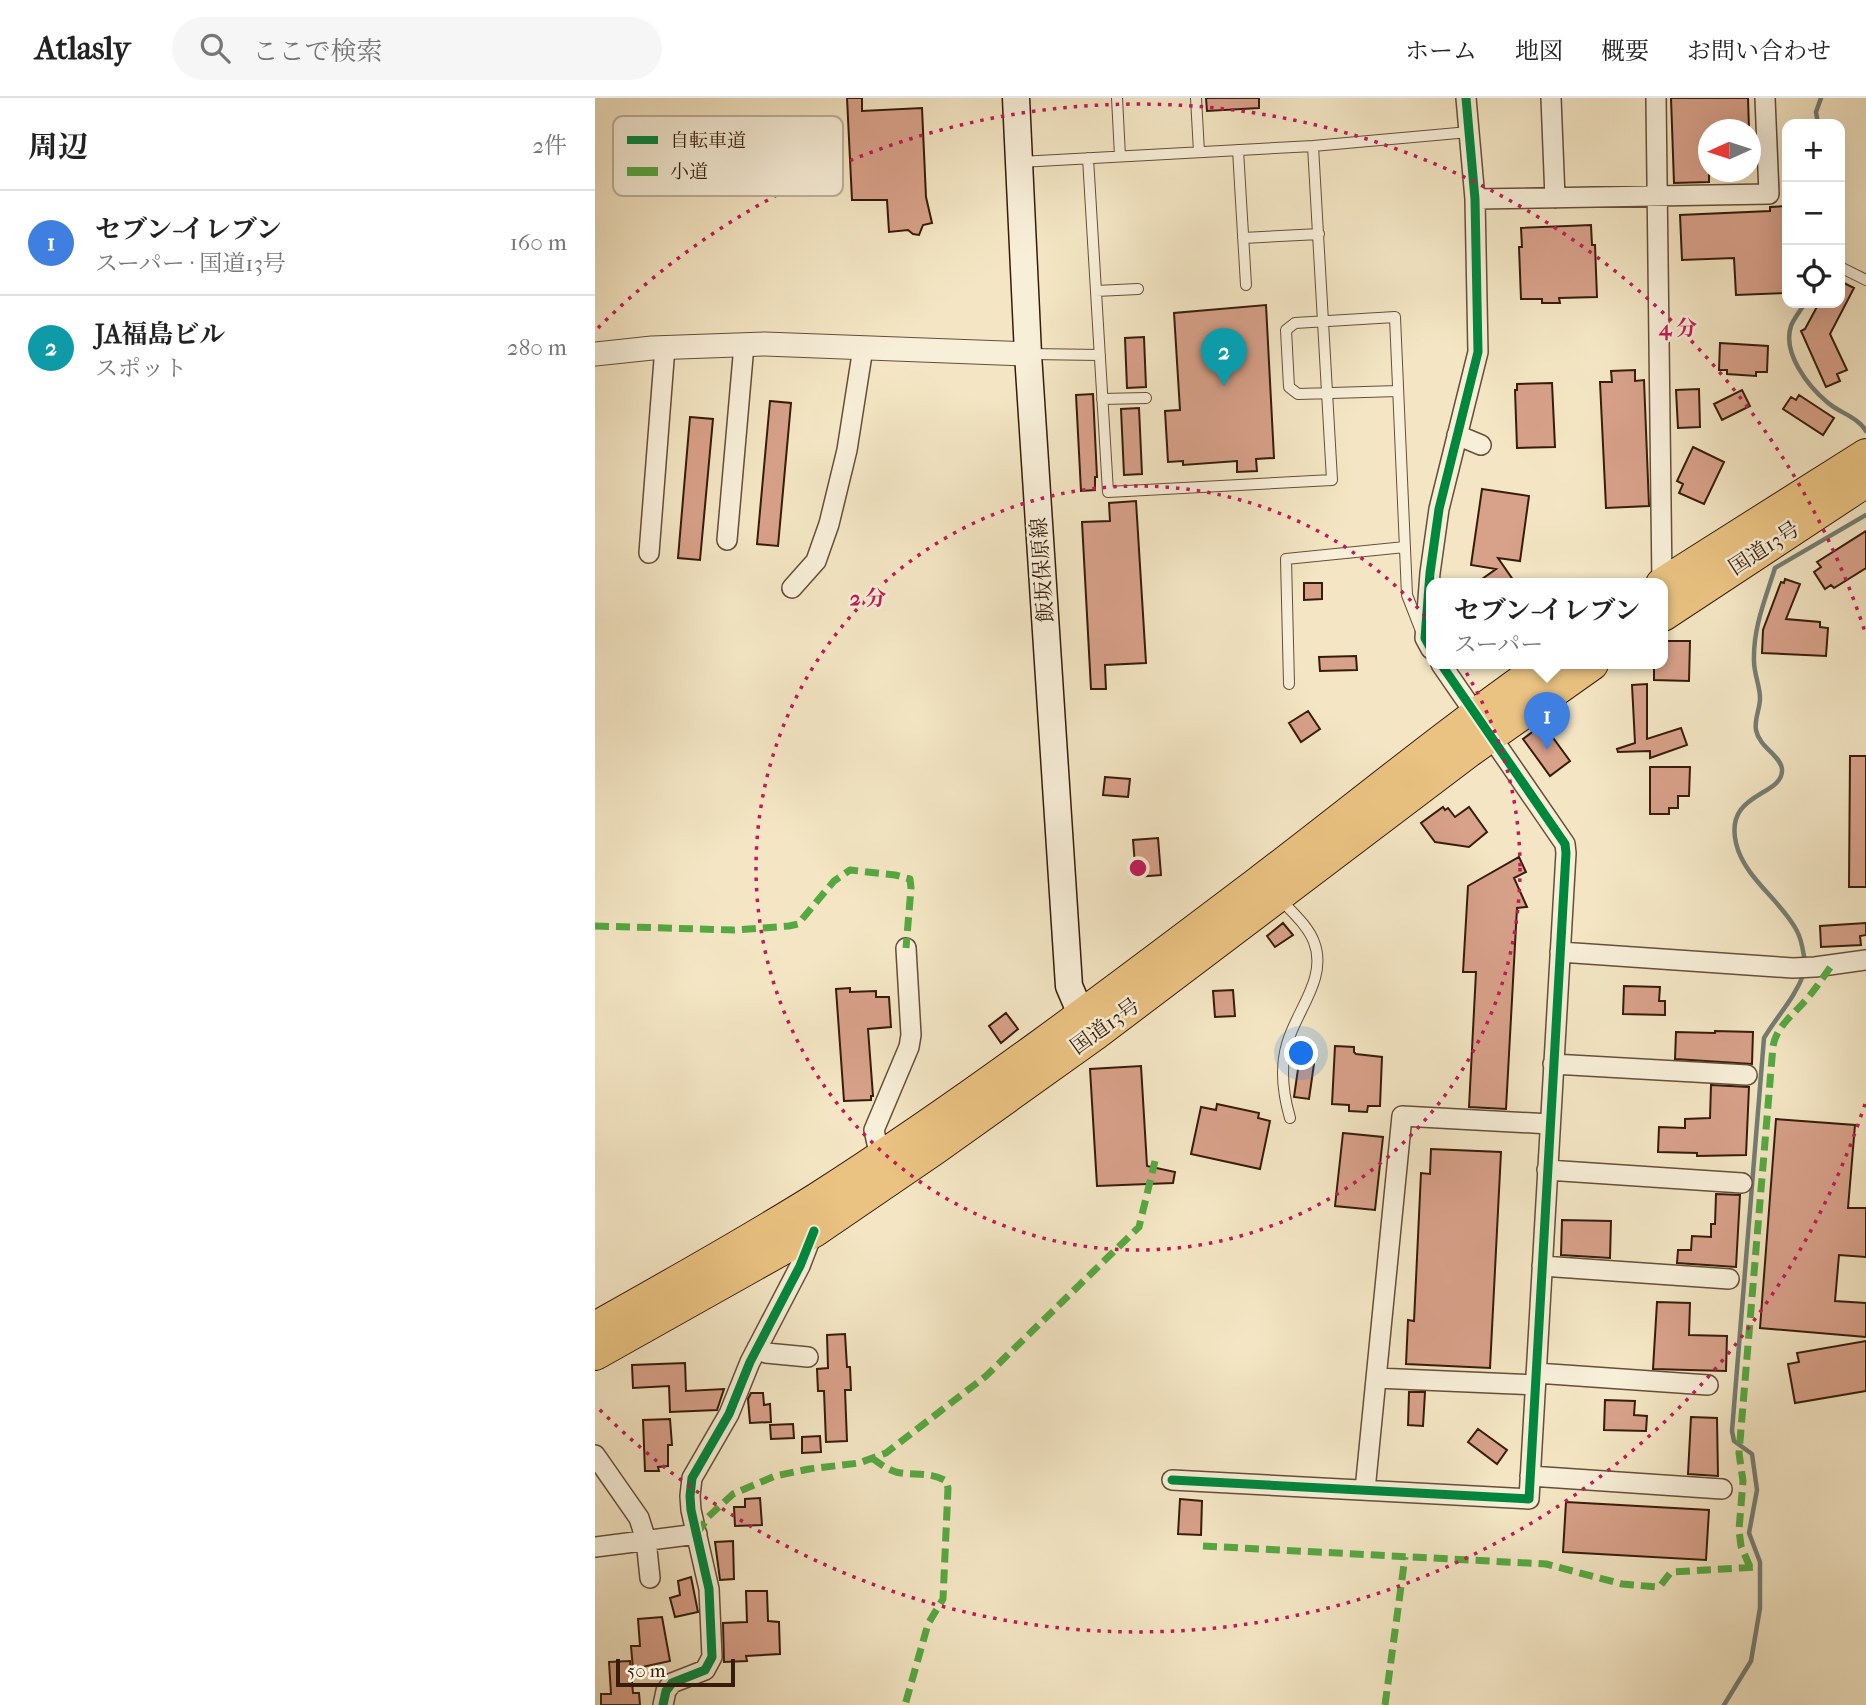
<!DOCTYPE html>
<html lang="ja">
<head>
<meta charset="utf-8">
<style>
	body { margin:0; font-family:"IM FELL French Canon","Noto Serif JP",serif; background:#f6f6f6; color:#222 }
	.controls { position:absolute; right:21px; top:21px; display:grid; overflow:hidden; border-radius:14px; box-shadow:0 7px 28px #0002 }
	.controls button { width:63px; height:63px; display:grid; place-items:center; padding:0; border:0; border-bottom:2px solid #e0e0e0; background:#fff; color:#222; font:35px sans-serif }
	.compass { position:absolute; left:1103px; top:21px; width:63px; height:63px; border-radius:50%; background:#fff; box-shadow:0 7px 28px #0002; rotate:267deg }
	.scale { position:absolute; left:21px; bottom:18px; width:119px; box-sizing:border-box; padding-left:7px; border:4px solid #361c0a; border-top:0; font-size:19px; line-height:24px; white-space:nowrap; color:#361c0a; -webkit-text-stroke:5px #f8efd9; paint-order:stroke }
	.you { position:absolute; left:707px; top:956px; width:24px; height:24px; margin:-18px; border:5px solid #fff; border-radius:50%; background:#1a73e8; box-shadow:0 0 0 10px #1a73e833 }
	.badge { display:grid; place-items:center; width:46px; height:46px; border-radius:50%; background:#2563eb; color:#fff; font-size:23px; font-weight:700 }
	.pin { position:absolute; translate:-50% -58px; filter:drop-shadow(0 2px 4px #0008) }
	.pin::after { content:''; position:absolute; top:37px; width:24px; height:21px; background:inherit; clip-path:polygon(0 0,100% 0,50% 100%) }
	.popup { position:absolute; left:831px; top:480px; width:242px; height:91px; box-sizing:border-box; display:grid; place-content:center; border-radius:14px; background:#fff; filter:drop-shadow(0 2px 5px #0005); font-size:23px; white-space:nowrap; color:#767676 }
	.popup b { font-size:26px; color:#222 }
	.popup::after { content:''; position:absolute; left:50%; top:100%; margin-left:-14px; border:14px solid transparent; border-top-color:#fff }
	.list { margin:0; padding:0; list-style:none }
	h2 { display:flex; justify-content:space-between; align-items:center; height:91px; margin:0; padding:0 28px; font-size:30px }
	h2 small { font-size:23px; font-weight:400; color:#767676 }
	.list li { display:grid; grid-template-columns:46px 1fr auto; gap:21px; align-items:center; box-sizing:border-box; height:105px; padding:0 28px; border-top:2px solid #e0e0e0 }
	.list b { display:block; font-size:26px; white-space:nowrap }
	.list p { margin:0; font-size:23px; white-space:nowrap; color:#767676 }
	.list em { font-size:23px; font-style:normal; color:#767676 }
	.icon { flex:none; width:38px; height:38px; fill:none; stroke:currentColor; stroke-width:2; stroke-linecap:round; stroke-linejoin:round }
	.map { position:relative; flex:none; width:1271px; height:1607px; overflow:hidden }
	header { display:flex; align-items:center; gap:42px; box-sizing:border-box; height:98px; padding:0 35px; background:#fff; border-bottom:2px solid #e0e0e0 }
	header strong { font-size:33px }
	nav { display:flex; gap:38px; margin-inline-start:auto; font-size:24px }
	.search { width:490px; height:63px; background:#f6f6f6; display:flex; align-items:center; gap:18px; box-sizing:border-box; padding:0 24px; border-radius:38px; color:#767676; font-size:26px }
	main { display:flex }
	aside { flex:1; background:#fff }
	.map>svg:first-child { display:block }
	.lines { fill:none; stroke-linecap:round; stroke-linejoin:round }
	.stream { stroke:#737d73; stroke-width:4.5 }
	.building { fill:#d8a18a; stroke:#361c0a; stroke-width:2 }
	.service-casing { stroke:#664e38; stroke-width:12 }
	.minor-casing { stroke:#664e38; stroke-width:22 }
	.tertiary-casing { stroke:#664e38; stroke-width:25 }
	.secondary-casing { stroke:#361c0a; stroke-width:29 }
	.trunk-casing { stroke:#361c0a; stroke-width:34 }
	.service { stroke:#f8efd9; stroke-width:10 }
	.minor { stroke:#f8efd9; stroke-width:19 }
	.tertiary { stroke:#f8efd9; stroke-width:23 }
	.secondary { stroke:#f8efd9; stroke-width:26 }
	.trunk { stroke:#eac382; stroke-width:32 }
	.quiet { stroke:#55a941; stroke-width:7; stroke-dasharray:14 7; stroke-linecap:butt }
	.cycleway-casing { stroke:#f8efd9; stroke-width:13 }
	.cycleway { stroke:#00873e; stroke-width:9 }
	.ring { fill:none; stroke:#c2185b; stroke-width:3.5; stroke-dasharray:3.5 7 }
	.labels { text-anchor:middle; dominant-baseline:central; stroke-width:5; stroke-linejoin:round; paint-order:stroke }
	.street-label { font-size:21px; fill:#361c0a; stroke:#f8efd9 }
	.key { fill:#f8efd9; stroke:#beb09b; stroke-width:2 }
	.key-label { font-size:19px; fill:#361c0a }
	.centre { fill:#c2185b; stroke:#f8efd9; stroke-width:3.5 }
	.ring-label { font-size:21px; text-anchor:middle; font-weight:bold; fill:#c2185b; stroke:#f8efd9; stroke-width:5; stroke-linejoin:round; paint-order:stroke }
</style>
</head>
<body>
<header>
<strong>Atlasly</strong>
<div class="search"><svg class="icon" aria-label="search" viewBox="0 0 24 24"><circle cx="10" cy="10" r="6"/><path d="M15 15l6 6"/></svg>ここで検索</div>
<nav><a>ホーム</a><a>地図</a><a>概要</a><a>お問い合わせ</a></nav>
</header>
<main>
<aside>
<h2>周辺<small>2件</small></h2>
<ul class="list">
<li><span class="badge" style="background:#3f7fe0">1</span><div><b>セブン-イレブン</b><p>スーパー · 国道13号</p></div><em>160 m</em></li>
<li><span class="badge" style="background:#0f9aa8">2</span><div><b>JA福島ビル</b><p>スポット</p></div><em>280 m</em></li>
</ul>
</aside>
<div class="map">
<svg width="1271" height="1607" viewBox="0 0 1271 1607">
	<rect width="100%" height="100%" fill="#f4e6c4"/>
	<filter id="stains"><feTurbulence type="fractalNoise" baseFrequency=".00286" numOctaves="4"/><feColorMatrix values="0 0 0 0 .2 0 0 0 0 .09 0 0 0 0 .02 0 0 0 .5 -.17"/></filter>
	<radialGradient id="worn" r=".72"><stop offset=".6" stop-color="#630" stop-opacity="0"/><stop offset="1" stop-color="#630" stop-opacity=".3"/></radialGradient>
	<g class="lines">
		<!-- stream -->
		<path class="stream" d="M1223 26 1221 14 1226 0
			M1210 205C1206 212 1199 220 1196 228 1187 255 1213 288 1232 304 1244 315 1262 318 1271 333
			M1210 864C1208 853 1207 842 1202 833 1186 802 1149 780 1141 745 1129 693 1189 699 1187 671 1186 658 1164 649 1161 632 1159 622 1165 611 1165 600 1165 588 1159 576 1159 563 1158 530 1170 502 1180 470L1271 417
			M1129 1607 1156 1563 1165 1510V1464L1154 1435 1162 1392 1157 1356 1139 1343 1137 1333 1169 940C1182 918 1200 900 1209 875"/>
	</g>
	<!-- building -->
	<path class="building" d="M252 0H267V13L327 10 331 99 337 125 328 127 324 137 318 136 313 132 294 134 292 102H257Z
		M611 0H664V10L612 13Z
		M1076 0H1153L1154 32H1114V84L1079 85Z
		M1192 108V195L1141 197 1139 160 1087 162 1085 117 1175 113V109Z
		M996 127 997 147H1000L1002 199 964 200 965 205H947V201H926L924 149H927L926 130Z
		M1245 183 1259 190 1235 236 1252 272 1242 276 1245 283 1231 289 1206 233 1210 231 1224 205H1245Z
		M671 207 679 360 661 361 662 373 642 374V363L588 367V363L573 364 570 313 585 312 579 215Z
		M549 239 551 289 532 290 530 240Z
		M1125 245 1173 248 1172 274H1161V278L1132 276V272H1124Z
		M1040 272V283L1049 282 1054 408 1011 410 1005 284H1017L1016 273Z
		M957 285 960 349 922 350 920 292H922V286Z
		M1104 291 1105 329 1083 330 1081 292Z
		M1147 292 1155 308 1127 322 1119 306Z
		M498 296 502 379H500V392L486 393 481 297Z
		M1204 297 1239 320 1228 337 1188 311 1196 299 1201 302Z
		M175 303 196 305 183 448 162 446Z
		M544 310 547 376 529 377 526 311Z
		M95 319 118 321 105 462 83 460Z
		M1098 349 1129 364 1109 406 1084 395 1088 386 1082 383Z
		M887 391 934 398 925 463 903 460 921 486H880L901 471 876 467Z
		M541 403 551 565 510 567 511 591H496L487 424 515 423 514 405Z
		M1271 433V470L1239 490 1236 487 1230 491 1219 474 1226 469 1222 464Z
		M1190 481 1205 486 1191 521 1225 524V529L1233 530 1231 558 1167 555 1168 532 1186 484 1189 485Z
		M709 485H727V501L709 502Z
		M1068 543H1095L1094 583 1059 582V566H1068Z
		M761 558 762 572 725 573 724 559Z
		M1052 586V641L1086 630 1092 647 1055 660V653L1023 654 1022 651 1040 645 1037 587Z
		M713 613 725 631 706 644 694 625Z
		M948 626 975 663 955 678 928 641Z
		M1255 658H1271V789H1254Z
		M1055 669H1095L1094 698H1083V710H1074V716H1055Z
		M510 679 535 681 533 699 508 697Z
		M848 709 850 712 853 710 860 719 874 709 892 734 874 749 840 744 826 725Z
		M563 740 566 777 541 779 538 742Z
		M924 759 931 774 919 780 932 809 922 810 911 1011 874 1009 881 874H868L873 788Z
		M688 825 698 837 680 849 672 838Z
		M1271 825V837L1265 838 1266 847 1226 849 1225 828Z
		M1029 888 1065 889 1064 903H1070V917L1028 916Z
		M255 890V894L281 893V899H294L296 929 273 931 278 998H276V1002L249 1003 241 891Z
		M638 892 640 918 620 919 618 893Z
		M411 915 423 931 406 945 394 928Z
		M1120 933 1158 934 1157 966 1080 961 1081 934 1120 935Z
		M740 948 759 949V954L761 956 787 959 785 1008H773L772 1014 754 1013V1007L737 1006Z
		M704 964 719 966 714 1001 699 999Z
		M546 968 552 1068 580 1074 578 1085 502 1088 495 971Z
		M1116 987 1154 989 1151 1057 1102 1058V1055L1063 1054 1064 1029 1090 1030V1021L1115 1020Z
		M622 1006 664 1015 663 1020 675 1023 665 1071 596 1056 606 1009 621 1012Z
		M1181 1021 1260 1027 1253 1110H1271V1159L1244 1157 1240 1203 1271 1205V1239L1165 1230Z
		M748 1035 788 1039 780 1112 740 1108Z
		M836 1051 906 1054 895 1270 811 1266 813 1222 819 1223 826 1075 835 1076Z
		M1121 1096 1145 1097 1141 1169 1082 1165 1083 1152H1096L1097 1138 1116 1139V1126H1120Z
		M967 1122 1016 1123 1015 1160 966 1157Z
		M1062 1204 1095 1205 1094 1237 1132 1238 1131 1273 1058 1271Z
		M250 1236 252 1269H255L256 1292H250L252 1343 231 1344 229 1293H223L222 1271 233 1270 232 1237Z
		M1271 1243V1293L1200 1305 1193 1266 1204 1264 1202 1255Z
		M90 1265 91 1293 129 1291 122 1312 75 1314 74 1288 38 1290 37 1267Z
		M814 1294H830L828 1328 813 1327Z
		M156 1295H168L169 1307 175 1306 176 1324 155 1325 153 1301Z
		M1010 1302 1040 1303 1039 1317 1052 1318 1051 1333 1009 1332Z
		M1096 1319 1122 1320 1123 1378 1093 1376Z
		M75 1321 77 1347H73V1368L63 1369 64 1373H50L48 1322Z
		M198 1326 199 1340 176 1341 175 1327Z
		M883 1331 912 1352 902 1366 873 1344Z
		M225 1338 226 1354 207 1355V1339Z
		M165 1400 167 1427 140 1428 139 1409H150V1401Z
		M585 1401 607 1403 606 1437 583 1436Z
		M971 1404 1114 1412 1111 1462 968 1454Z
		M138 1443 139 1481 125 1482 120 1444Z
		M96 1479 103 1514 80 1519 75 1500 85 1497 83 1483Z
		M151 1493H172L173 1523 184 1524 185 1556 151 1558 152 1563 129 1564 128 1525 152 1524Z
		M67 1519 75 1563 38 1571 36 1548H45L43 1521Z
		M35 1563 38 1595H44L45 1607H6V1596H16L14 1564Z"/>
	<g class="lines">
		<defs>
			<path id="service" d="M522 0 525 58
				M601 0 604 54
				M643 52 651 187
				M493 60 513 394 737 382 718 48
				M425 64 718 48 874 34
				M648 140 724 136
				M1245 169 1271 182
				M501 193 543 191
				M435 256 505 257
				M803 293 703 296 694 289 691 232 700 225 800 219 812 497 826 533
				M507 301 551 300
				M694 586 691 461 810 449
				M686 802C698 815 713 828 719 844 733 880 701 913 692 946 685 970 688 996 695 1020"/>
			<path id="minor" d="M956 0 960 100
				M1061 0 1067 486
				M880 101 1174 96 1170 0
				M862 337 886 347
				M132 442 149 247
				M54 455 70 249
				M197 490 221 463 234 426 252 352 268 250
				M836 551 830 540 835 475 844 411 883 254 880 101 871 0
				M965 854 1198 870 1220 869 1271 862
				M958 966 1152 977
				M285 1059 279 1032 314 949 316 937 311 850
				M952 1072 1147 1085
				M947 1168 1134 1181
				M162 1250 171 1255 213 1259
				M941 1275 1113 1287
				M781 1280 940 1287
				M0 1357 44 1420 51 1442 55 1480
				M935 1378 1127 1391
				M577 1382 934 1401 971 755 970 746 846 566
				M770 1392 807 1018 955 1026
				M0 1449 102 1436
				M68 1607 71 1593 77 1585 110 1572 117 1559 114 1491 96 1412 95 1398 97 1380 134 1316 155 1264 205 1168 218 1134"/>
			<path id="tertiary" d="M0 256 57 250 170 246 433 256"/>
			<path id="secondary" d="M421 0 433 256 474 888 486 916 497 932"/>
			<path id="trunk" d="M1067 486 1271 357
				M1068 517 1271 383
				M0 1230C75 1188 150 1146 222 1101 374 1004 519 894 663 785 759 712 852 635 951 566
				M0 1256 219 1133 339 1051 500 936 874 653 997 566"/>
		</defs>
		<!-- service casing -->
		<use href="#service" class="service-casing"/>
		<!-- minor casing -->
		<use href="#minor" class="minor-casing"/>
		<!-- tertiary casing -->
		<use href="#tertiary" class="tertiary-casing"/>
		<!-- secondary casing -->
		<use href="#secondary" class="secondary-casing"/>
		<!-- trunk casing -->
		<use href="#trunk" class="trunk-casing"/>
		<!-- service -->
		<use href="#service" class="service"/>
		<!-- minor -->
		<use href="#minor" class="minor"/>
		<!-- tertiary -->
		<use href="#tertiary" class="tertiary"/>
		<!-- secondary -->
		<use href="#secondary" class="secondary"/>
		<!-- trunk -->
		<use href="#trunk" class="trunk"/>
		<!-- quiet -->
		<path class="quiet" d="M0 828 139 832 194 828 203 826 239 783 255 772 300 777 315 781 316 790 311 850
			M277 1360C285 1366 292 1371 301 1374 318 1378 335 1373 351 1383L353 1390 348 1501 333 1526 310 1607
			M102 1436 113 1419 138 1396 180 1378 214 1371 264 1365 291 1355 391 1278 544 1129 560 1063
			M608 1448 951 1466 1027 1486 1062 1489 1066 1487 1076 1474 1161 1469
			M1155 1469 1146 1448 1144 1432 1148 1383 1144 1355 1178 948C1182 928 1197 918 1210 903 1220 892 1228 879 1237 867
			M790 1607 810 1459"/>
		<defs>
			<path id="cycleway" d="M836 551 830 540 835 475 844 411 883 254 880 101 871 0
				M577 1382 934 1401 971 755 970 746 846 566
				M68 1607 71 1593 77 1585 110 1572 117 1559 114 1491 96 1412 95 1398 97 1380 134 1316 155 1264 205 1168 219 1133"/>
		</defs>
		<!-- cycleway casing -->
		<use href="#cycleway" class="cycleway-casing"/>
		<!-- cycleway -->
		<use href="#cycleway" class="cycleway"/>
	</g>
	<!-- distance rings -->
	<g class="ring">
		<circle cx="543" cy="770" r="382"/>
		<path d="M1270 1006A764 764 0 0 1 3 1310M3 230A764 764 0 0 1 1270 534"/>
	</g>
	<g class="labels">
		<!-- street labels -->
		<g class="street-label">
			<text transform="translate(1169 450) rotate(-33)">国道13号</text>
			<text transform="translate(447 472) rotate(-94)">飯坂保原線</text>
			<text transform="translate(510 928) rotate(-36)">国道13号</text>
		</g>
	</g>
	<!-- legend -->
	<rect x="18" y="18" width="230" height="80" rx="10" class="key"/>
	<rect x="32" y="38" width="31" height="8" fill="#00873e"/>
	<rect x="32" y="69" width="31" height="9" fill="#55a941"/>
	<g class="key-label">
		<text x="75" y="49">自転車道</text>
		<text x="75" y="80">小道</text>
	</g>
	<circle cx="543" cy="770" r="10" class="centre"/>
	<g class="ring-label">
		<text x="1083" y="237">4 分</text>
		<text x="273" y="507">2 分</text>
	</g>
	<rect width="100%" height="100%" filter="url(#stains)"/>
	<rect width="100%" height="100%" fill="url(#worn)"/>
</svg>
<div class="controls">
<button>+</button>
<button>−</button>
<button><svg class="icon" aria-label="locate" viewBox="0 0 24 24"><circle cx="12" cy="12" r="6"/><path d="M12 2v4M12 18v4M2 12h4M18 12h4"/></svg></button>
</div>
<svg class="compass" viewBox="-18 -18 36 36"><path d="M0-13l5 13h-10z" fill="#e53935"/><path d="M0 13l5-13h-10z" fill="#767676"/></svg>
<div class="scale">50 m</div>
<div class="you"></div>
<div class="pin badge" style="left:952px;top:652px;background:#3f7fe0">1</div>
<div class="popup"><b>セブン-イレブン</b>スーパー</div>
<div class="pin badge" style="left:629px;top:288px;background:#0f9aa8">2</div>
</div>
</main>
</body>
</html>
